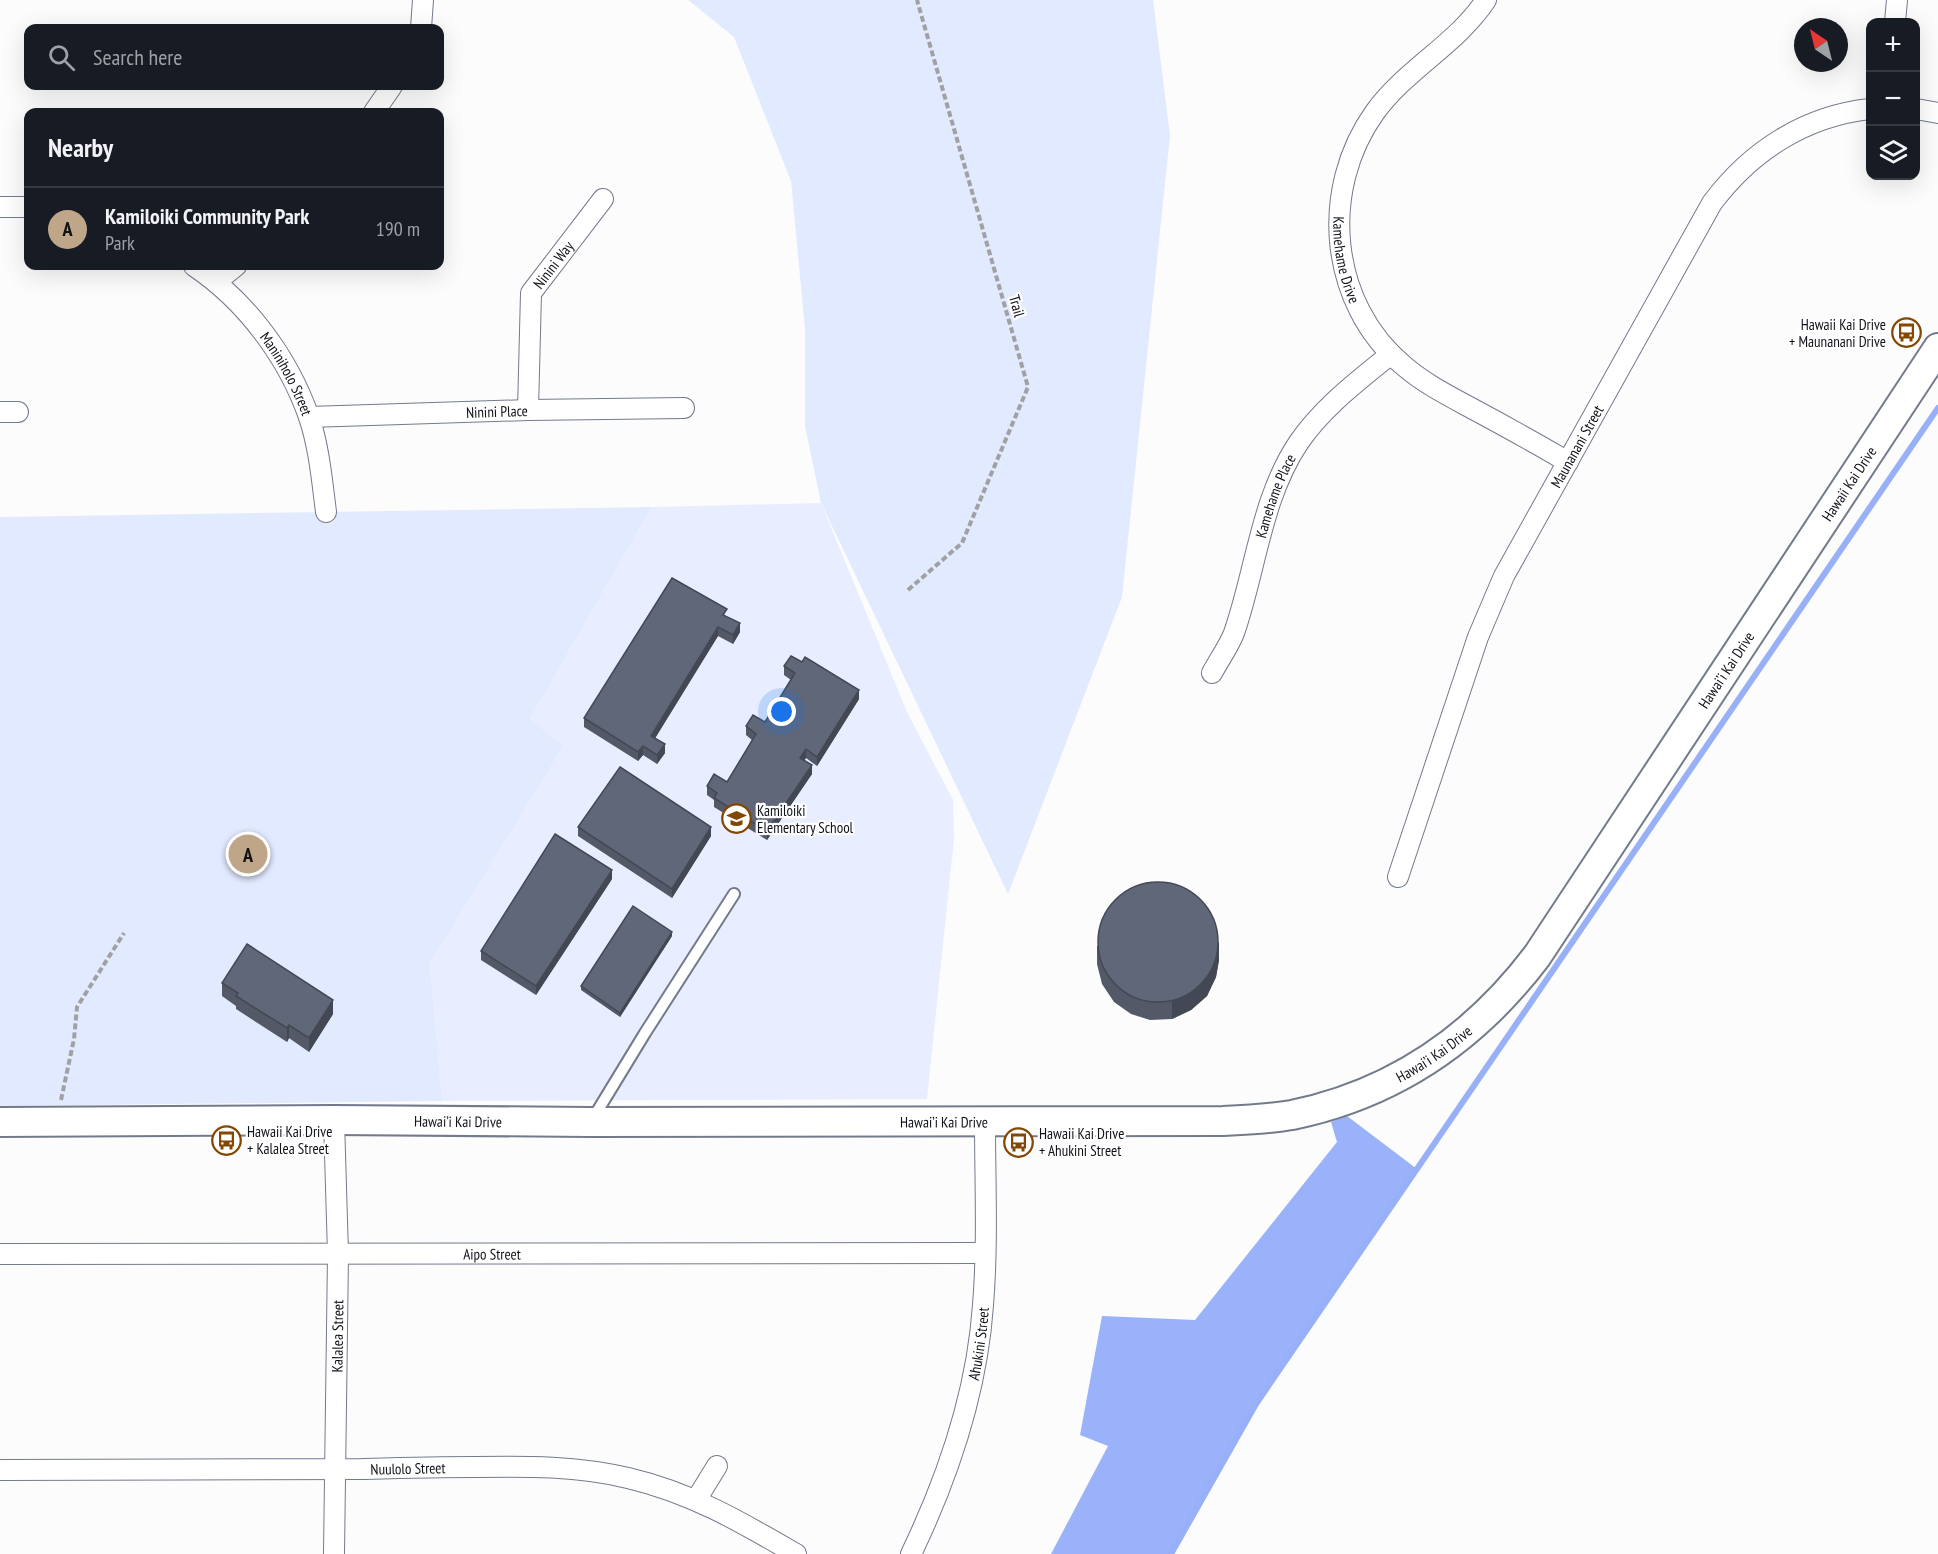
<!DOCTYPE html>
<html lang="en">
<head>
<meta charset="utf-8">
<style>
	body { margin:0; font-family:"PT Sans Narrow",sans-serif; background:#242831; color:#f1f3f6 }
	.controls { position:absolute; right:18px; top:18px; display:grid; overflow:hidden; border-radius:12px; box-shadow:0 6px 24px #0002 }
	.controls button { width:54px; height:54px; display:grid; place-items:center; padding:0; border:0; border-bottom:2px solid #363941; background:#171b24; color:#f1f3f6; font:30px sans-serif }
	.compass { position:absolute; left:1794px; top:18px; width:54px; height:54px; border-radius:50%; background:#171b24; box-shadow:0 6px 24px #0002; rotate:325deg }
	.you { position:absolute; left:782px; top:712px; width:21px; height:21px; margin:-15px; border:4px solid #fff; border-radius:50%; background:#1a73e8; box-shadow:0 0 0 9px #1a73e833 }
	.badge { display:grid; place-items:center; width:39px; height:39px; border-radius:50%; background:#c0a689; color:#111; font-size:20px; font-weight:700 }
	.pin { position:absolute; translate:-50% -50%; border:3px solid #fff; box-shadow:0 2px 6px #0006 }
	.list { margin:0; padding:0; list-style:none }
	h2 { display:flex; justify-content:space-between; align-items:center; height:78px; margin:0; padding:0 24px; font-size:26px }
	h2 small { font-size:20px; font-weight:400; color:#9ea1a6 }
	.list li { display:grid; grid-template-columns:39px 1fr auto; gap:18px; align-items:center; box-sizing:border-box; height:84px; padding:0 24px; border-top:2px solid #363941 }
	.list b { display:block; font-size:22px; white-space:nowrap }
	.list p { margin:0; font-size:20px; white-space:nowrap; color:#9ea1a6 }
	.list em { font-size:20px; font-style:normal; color:#9ea1a6 }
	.icon { flex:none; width:33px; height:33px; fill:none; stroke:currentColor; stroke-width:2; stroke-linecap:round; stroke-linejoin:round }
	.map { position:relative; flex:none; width:1938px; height:1554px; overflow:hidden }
	.search { position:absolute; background:#171b24; box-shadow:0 6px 24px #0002; left:24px; top:24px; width:420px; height:66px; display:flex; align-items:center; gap:15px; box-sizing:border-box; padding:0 21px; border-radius:12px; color:#9ea1a6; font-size:22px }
	.panel { position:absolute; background:#171b24; box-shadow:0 6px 24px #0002; left:24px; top:108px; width:420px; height:162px; border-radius:12px }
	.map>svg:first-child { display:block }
	.built { fill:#e8eeff }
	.green { fill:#e2eaff }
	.forest { fill:#99b2fa }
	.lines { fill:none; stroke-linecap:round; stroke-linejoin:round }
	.stream { stroke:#97b0f8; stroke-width:6 }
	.service-casing { stroke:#737a8c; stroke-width:14 }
	.minor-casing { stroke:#737a8c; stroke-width:22 }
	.secondary-casing { stroke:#737a8c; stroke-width:32 }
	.path { stroke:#a1a1a4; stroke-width:4; stroke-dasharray:6 3; stroke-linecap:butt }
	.service { stroke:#fff; stroke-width:10 }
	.minor { stroke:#fff; stroke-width:20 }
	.secondary { stroke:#fff; stroke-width:28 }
	.wall { fill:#535967 }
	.shaded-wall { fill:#434854 }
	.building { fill:#606778; stroke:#434854; stroke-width:1.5 }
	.labels { text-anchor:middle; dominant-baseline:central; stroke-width:4.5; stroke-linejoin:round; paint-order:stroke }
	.street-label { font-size:15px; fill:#101219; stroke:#fff }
	.poi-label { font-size:15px; fill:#101219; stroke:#fff; text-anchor:start }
</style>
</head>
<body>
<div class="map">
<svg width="1938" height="1554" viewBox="0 0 1938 1554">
	<rect width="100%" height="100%" fill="#fcfcfc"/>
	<!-- built -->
	<path class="built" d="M821 503 907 712 953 800 954 838 927 1099 442 1101 430 963 562 746 530 719 652 507Z"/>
	<!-- green -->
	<path class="green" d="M688 0H1153L1170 135 1122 597 1008 894 821 503 805 426V330L791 181 734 37Z
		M652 507 530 719 563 746 430 963 442 1101 0 1106V517Z"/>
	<!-- forest -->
	<path class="forest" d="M1347 1116 1417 1169 1256 1404 1171 1554H1051L1108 1446 1080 1435 1102 1316 1195 1320 1337 1142 1331 1122Z"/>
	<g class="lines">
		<!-- stream -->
		<path class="stream" d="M1171 1554 1256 1404 1938 408"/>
		<defs>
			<path id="service" d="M592 1120 645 1033 734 894"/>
			<g id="minor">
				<path id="s1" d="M1486 0C1456 45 1406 69 1375 112 1319 190 1329 304 1404 366 1425 384 1449 396 1473 409 1505 426 1537 444 1568 462"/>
				<path d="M1895 22 1897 0"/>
				<path d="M421 28 423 0"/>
				<path d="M1916 109 1938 113"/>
				<path d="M374 112 392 86"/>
				<path d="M0 207H28"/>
				<path id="s2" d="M194 266C246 301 288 357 309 417 319 447 322 480 326 512"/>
				<path d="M216 282 236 266"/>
				<path id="s3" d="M528 410 531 293 603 199"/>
				<path d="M0 412H18"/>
				<path id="s4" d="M309 417 528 410 684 408"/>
				<path id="s5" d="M1212 673C1219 660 1229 646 1234 633 1256 570 1261 498 1299 442 1323 407 1358 381 1391 354"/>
				<path id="s6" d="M1398 877 1478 637 1504 576 1712 203C1751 151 1805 116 1870 109"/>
				<path id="s7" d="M0 1254 985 1253"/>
				<path id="s8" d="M0 1470C121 1469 241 1470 362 1469 400 1468 437 1467 475 1467 527 1466 578 1466 628 1478 692 1493 741 1522 796 1554"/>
				<path d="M696 1500 717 1466"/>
				<path id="s9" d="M334 1554 338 1254 334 1120"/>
				<path id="s10" d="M911 1554C949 1475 977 1393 983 1305 988 1244 985 1182 985 1121"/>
			</g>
			<g id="secondary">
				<path id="s11" d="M0 1122 334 1120 590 1122 1223 1121C1246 1120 1269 1119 1292 1115 1394 1094 1475 1038 1537 956L1938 348"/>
			</g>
		</defs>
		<!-- service casing -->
		<use href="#service" class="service-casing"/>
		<!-- minor casing -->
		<use href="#minor" class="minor-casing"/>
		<!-- secondary casing -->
		<use href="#secondary" class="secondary-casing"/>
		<!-- path -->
		<path class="path" d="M908 590 962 543 1028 387 917 0
			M61 1100 74 1039 77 1007 124 933"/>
		<!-- service -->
		<use href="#service" class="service"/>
		<!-- minor -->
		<use href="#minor" class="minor"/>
		<!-- secondary -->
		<use href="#secondary" class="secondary"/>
	</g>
	<!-- wall -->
	<path class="wall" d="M727 617 740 632 733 644 718 636 655 738 665 753 657 764 643 755 638 761 584 727V718Z
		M784 666 859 699 817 766 806 758 804 760 812 774 767 840 714 807V800L707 795V786L727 782 752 740 746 735V726L765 722 791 680 784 675Z
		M578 827 711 836 672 898 578 836Z
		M612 879 536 995 481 960V951Z
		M672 936 620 1017 581 990V986Z
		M1097 946 1219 960 1216 977 1207 996 1191 1010 1172 1019 1150 1020 1131 1014 1114 1002 1102 984 1097 964Z
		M222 983 333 1014 309 1052 289 1038 287 1042 236 1009V1006L222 996Z"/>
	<!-- shaded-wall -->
	<path class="shaded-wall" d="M740 623V632L733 644V635Z
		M718 627V636L651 745V736Z
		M859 690V699L817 766V757Z
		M665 744V753L657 764V755Z
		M643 746V755L638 761V752Z
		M806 749V758L800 767V758Z
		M812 765V774L767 840V831Z
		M711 827V836L672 898V889Z
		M612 870V879L536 995V986Z
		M672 932V936L620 1017V1013Z
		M1219 942V960L1216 977 1207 996 1191 1010 1172 1019V1001Z
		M333 1000V1014L309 1052V1038Z
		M289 1025V1038L287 1042V1028Z"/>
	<!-- building -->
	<path class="building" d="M672 578 727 609 723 615 740 623 733 635 718 627 651 736 665 744 657 755 643 746 638 752 584 718Z
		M791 656 802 662 805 657 859 690 817 757 806 749 800 758 812 765 767 831 714 798 717 793 707 786 714 774 727 782 756 734 746 726 753 715 765 722 795 673 784 666Z
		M620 767 711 827 672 889 578 827Z
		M555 834 612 870 536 986 481 951Z
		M1098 942a60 60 0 1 1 120 0a60 60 0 1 1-120 0Z
		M633 906 672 932 620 1013 581 986Z
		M247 944 333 1000 309 1038 289 1025 287 1028 236 996 238 993 222 983Z"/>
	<!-- icons -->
	<defs>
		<symbol id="bus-ring" viewBox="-11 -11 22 22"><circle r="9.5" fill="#fff" stroke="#844703" stroke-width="1.5"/><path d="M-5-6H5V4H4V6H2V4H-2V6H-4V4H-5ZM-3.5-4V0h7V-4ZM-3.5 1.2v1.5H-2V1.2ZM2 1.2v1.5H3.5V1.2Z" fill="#844703"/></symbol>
		<symbol id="school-ring" viewBox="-11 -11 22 22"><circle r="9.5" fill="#fff" stroke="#844703" stroke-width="1.5"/><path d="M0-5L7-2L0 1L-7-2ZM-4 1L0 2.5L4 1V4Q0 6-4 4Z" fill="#844703"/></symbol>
	</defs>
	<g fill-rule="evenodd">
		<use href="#bus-ring" x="1890" y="316" width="33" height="33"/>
		<use href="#school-ring" x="720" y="802" width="33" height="33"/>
		<use href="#bus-ring" x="210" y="1124" width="33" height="33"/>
		<use href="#bus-ring" x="1002" y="1126" width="33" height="33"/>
	</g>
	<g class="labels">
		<!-- street labels -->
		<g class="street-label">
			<text stroke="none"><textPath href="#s1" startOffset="314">Kamehame Drive</textPath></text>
			<text stroke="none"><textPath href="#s3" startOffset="153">Ninini Way</textPath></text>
			<text transform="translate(1017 306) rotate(74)">Trail</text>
			<text stroke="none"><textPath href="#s2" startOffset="144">Maniniholo Street</textPath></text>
			<text stroke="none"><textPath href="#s4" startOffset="188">Ninini Place</textPath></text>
			<text stroke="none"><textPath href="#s6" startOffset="468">Maunanani Street</textPath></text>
			<text stroke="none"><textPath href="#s11" startOffset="2157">Hawaii Kai Drive</textPath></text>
			<text stroke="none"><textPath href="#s5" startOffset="189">Kamehame Place</textPath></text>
			<text stroke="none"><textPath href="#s11" startOffset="1934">Hawai’i Kai Drive</textPath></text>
			<text stroke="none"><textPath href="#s11" startOffset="1448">Hawai’i Kai Drive</textPath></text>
			<text stroke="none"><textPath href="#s11" startOffset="458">Hawai’i Kai Drive</textPath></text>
			<text stroke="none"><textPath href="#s11" startOffset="944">Hawai’i Kai Drive</textPath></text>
			<text stroke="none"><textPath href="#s7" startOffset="492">Aipo Street</textPath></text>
			<text stroke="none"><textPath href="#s9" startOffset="218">Kalalea Street</textPath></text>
			<text stroke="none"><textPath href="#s10" startOffset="222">Ahukini Street</textPath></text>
			<text stroke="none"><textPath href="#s8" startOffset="408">Nuulolo Street</textPath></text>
		</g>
		<!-- poi labels -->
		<g class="poi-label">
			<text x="1886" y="324" text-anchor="end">Hawaii Kai Drive<tspan x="1886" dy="17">+ Maunanani Drive</tspan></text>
			<text x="757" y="810">Kamiloiki<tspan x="757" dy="17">Elementary School</tspan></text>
			<text x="247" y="1131">Hawaii Kai Drive<tspan x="247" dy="17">+ Kalalea Street</tspan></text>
			<text x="1039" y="1133">Hawaii Kai Drive<tspan x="1039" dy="17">+ Ahukini Street</tspan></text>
		</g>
	</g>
</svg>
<div class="controls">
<button>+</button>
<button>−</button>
<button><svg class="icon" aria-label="layers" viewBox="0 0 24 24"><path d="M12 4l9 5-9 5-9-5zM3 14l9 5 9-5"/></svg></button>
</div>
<svg class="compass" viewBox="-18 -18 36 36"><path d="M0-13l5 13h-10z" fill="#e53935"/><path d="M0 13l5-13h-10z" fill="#9ea1a6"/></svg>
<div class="you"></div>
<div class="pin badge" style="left:248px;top:854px">A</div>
<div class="search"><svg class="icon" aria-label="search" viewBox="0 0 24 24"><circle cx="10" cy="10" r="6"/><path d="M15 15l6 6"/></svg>Search here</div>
<section class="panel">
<h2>Nearby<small></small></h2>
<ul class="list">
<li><span class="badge">A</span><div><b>Kamiloiki Community Park</b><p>Park</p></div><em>190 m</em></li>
</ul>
</section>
</div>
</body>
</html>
